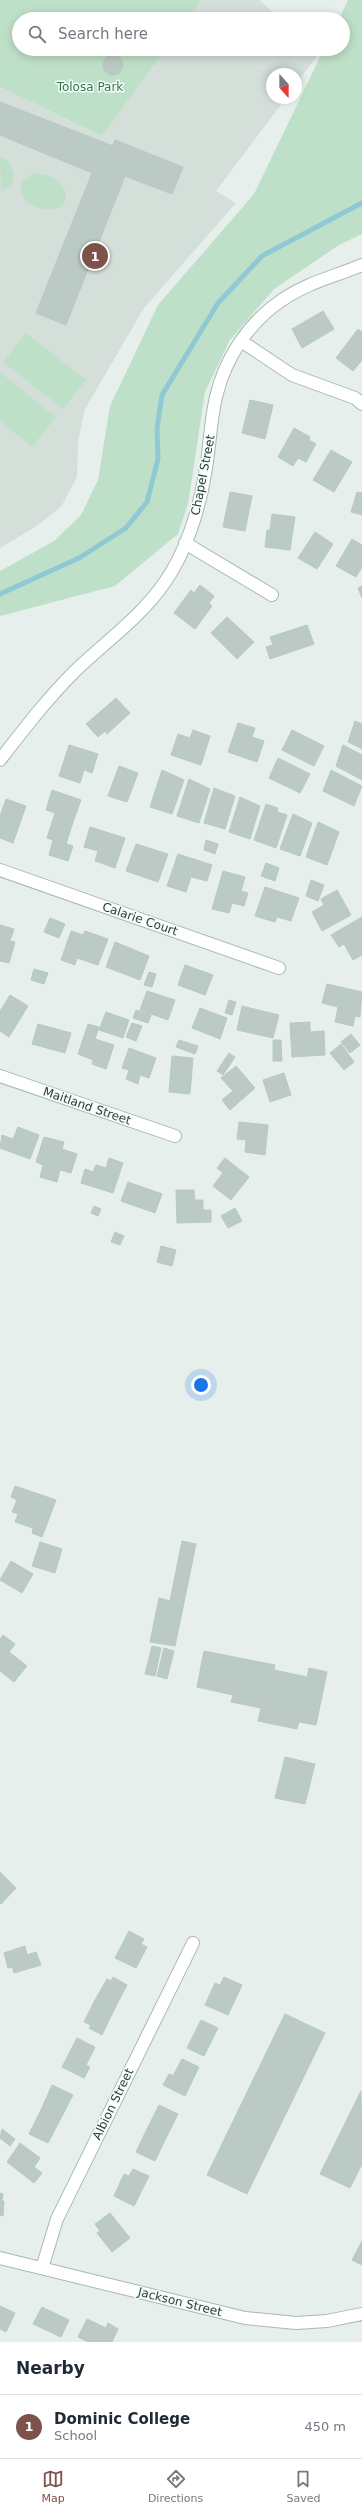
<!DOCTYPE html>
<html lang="en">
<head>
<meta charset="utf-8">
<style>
	body { margin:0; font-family:"DejaVu Sans",sans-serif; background:#f2f2f3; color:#1f2937 }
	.compass { position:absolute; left:266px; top:68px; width:36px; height:36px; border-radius:50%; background:#fff; box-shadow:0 2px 10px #0003; rotate:159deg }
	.you { position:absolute; left:201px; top:1385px; width:14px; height:14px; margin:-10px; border:3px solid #fff; border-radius:50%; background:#1a73e8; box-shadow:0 0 0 6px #1a73e833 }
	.badge { display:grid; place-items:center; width:26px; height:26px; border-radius:50%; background:#7f5249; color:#fff; font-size:13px; font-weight:700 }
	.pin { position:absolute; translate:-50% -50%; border:2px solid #fff; box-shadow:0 1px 4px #0006 }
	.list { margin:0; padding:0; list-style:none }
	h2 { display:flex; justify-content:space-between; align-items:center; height:52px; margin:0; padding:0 16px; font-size:17px }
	h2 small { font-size:13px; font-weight:400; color:#747a83 }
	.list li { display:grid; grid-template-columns:26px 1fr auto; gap:12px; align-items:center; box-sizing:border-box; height:64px; padding:0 16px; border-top:1px solid #e0e1e3 }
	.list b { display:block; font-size:15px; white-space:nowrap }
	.list p { margin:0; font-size:13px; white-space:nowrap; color:#747a83 }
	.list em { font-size:13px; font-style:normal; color:#747a83 }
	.icon { flex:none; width:22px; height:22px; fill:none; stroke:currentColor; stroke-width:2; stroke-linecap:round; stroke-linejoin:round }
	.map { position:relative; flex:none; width:362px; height:2342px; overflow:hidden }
	.search { position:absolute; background:#fff; box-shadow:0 2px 10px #0003; left:12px; right:12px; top:12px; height:44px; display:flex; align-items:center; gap:10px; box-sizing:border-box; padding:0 14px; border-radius:22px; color:#747a83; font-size:15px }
	.sheet { height:116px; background:#fff }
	nav { display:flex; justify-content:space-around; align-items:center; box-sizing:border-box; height:56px; border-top:1px solid #e0e1e3; background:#fff; font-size:11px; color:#747a83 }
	nav a { display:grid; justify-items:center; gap:2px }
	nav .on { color:#7f5249 }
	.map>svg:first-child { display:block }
	.built { fill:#d4dfda }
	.green { fill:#bfe0c8 }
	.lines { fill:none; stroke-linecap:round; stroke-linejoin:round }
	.stream { stroke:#8ec9d4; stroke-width:5 }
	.building { fill:#bbcac4; stroke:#b8c9c2 }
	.minor-casing { stroke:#a8b8b2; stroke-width:14 }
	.minor { stroke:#fff; stroke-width:12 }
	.labels { text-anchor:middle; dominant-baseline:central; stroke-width:3; stroke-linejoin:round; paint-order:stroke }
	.park-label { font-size:12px; fill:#2d7a4b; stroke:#f7fbf9 }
	.street-label { font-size:12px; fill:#24423a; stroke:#f7fbf9 }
</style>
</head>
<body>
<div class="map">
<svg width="362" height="2342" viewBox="0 0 362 2342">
	<rect width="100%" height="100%" fill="#e6efeb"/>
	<!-- built -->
	<path class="built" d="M201 0H259L281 19H187Z
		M166 49H317L320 52 296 84V74H272V98H286L216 191 236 203 144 308 85 409 78 442 77 477 61 507 35 527 0 548V87L102 136Z"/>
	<!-- green -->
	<path class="green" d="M0 0H201L187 19H19V49H166L102 136 0 87Z
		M348 0H362V234L339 245 274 289 230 340 205 392 188 504 178 534 115 586 0 616V571L54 541 81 515 98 480 110 406 158 305 254 194 324 49H343V19H339Z
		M0 157 8 160 14 174 12 184 1 191Z
		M35 173C50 174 67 181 66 199L62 206C46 216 14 204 22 182Z
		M26 333 86 380 63 409 3 362Z
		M0 372 56 417 32 447 0 421Z"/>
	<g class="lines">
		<!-- stream -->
		<path class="stream" d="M0 594 79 558 126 528 147 502 158 459 157 428 162 395 218 303 262 256 362 203"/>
	</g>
	<!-- building -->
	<path class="building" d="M103 65a10 10 0 1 1 20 0a10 10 0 1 1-20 0Z
		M0 102 113 146 115 140 183 167 172 194 125 176 66 325 36 313 92 173 0 135Z
		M323 311 334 329 302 348 292 329Z
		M358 329 362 332V360L353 371 336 358Z
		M250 400 273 405 265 439 242 433Z
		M294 428 310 437 309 440 316 444 306 462 298 458 293 466 278 457Z
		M331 450 352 462 334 492 313 480Z
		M230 492 252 496 245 531 223 527Z
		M357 492 362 493V515L351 512Z
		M272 514 295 517 290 550 265 547 267 530H270Z
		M315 532 333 544 317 569 298 558Z
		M352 539 362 545V567L356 577 336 566Z
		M200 585 214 596 209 603 212 606 195 629 174 613 191 590 194 593Z
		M362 586V598L358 588Z
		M227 617 254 642 237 659 211 633Z
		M307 625 314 644 270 659 266 647 273 645 270 637Z
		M116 698 130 713 107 734 105 731 98 737 86 724Z
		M355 721 362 724V749L348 742Z
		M238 723 255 728 252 737 264 741 257 762 228 752Z
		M193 730 210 736 201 765 171 755 178 734 190 738Z
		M292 730 324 746 314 766 282 750Z
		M69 745 98 754 92 773 84 770 80 783 59 776Z
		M343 745 362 755V780L336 766Z
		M278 758 310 774 300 793 269 778Z
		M119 766 138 773 127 802 108 796Z
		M162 770 184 780 172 814 150 807Z
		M331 770 362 786 354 806 323 791Z
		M189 779 210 789 199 823 177 816Z
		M214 788 235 796 225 829 204 823Z
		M52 790 81 800 74 819 46 810Z
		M240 797 260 806 250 839 229 832Z
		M6 799 26 806 13 843 0 838V816Z
		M266 804 278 808 277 812 287 815 276 848 254 840Z
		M55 813 74 819 66 844 47 838Z
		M293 814 312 823 300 856 280 849Z
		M318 822 339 832 327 865 306 857Z
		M90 827 125 838 115 868 95 861 98 851 84 847Z
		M53 840 73 846 68 861 49 855Z
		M206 840 218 844 215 854 204 850Z
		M136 844 168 854 158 882 126 871Z
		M178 854 212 865 207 881 191 877 186 892 167 886Z
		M266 863 279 868 275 881 261 876Z
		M223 871 245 877 241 891 248 893 244 906 232 903 229 913 212 909Z
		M311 880 324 885 318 901 306 896Z
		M265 887 299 898 291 921 277 917 275 922 255 916Z
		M337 890 351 915 322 931 312 912 324 905 321 899Z
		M362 917V955L353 960 344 944 339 947 331 935Z
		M50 918 65 924 59 938 44 932Z
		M0 925 14 929 10 941 15 942 9 963 0 961Z
		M71 931 83 935 85 931 108 939 98 965 77 958 75 965 61 960Z
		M115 942 149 956 140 980 106 967Z
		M185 965 213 975 205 995 178 985Z
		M34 969 48 973 44 984 31 980Z
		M149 972 156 974 152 987 144 985Z
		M327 984 362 992 360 1017 355 1016 353 1026 335 1022 338 1007 322 1003Z
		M147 991 175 1000 168 1020 140 1010Z
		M10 995 28 1006 9 1037 0 1031V1011Z
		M229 1000 236 1002 232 1015 225 1013Z
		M242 1006 279 1015 273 1038 237 1030Z
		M200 1008 227 1018 220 1039 192 1028Z
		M136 1010 151 1015 148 1023 133 1018Z
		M106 1012 129 1020 123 1038 99 1030Z
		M310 1022V1032L324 1031 325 1055 292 1057 290 1023Z
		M132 1023 142 1026 136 1041 126 1037Z
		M38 1024 71 1033 65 1053 32 1044Z
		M88 1024 99 1027 95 1039 114 1045 106 1069 92 1064 93 1060 78 1054Z
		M351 1034 360 1045 350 1053 341 1042Z
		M179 1040 198 1046 195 1054 176 1047Z
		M273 1040H281L282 1061H273Z
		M341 1044 354 1062 344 1070 330 1053Z
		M129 1048 156 1058 149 1078 140 1075 138 1084 126 1079 129 1070 122 1068Z
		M229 1053 235 1057 223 1075 217 1071Z
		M172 1056 193 1058 190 1094 169 1092Z
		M236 1066 255 1088 230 1110 222 1100 233 1091 221 1078Z
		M284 1073 291 1095 270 1102 263 1080Z
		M239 1122 268 1125 265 1155 245 1152 246 1140 237 1139Z
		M18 1127 39 1135 30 1159 0 1148 2 1135 13 1139Z
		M44 1137 64 1142 62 1149 77 1154 71 1173 60 1170 57 1182 40 1177 43 1165 36 1162Z
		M109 1158 123 1163 113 1193 81 1183 85 1169 93 1172 96 1165 106 1168Z
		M225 1158 249 1177 231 1200 213 1186 223 1173 217 1168Z
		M128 1182 162 1194 155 1213 121 1201Z
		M176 1190H194L195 1200H203V1210H211V1222L177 1223Z
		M94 1206 101 1209 98 1216 91 1213Z
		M235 1208 242 1221 228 1228 221 1216Z
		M115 1232 124 1236 120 1245 111 1242Z
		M161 1246 176 1250 172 1266 157 1262Z
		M15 1486 56 1500 42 1537 32 1533 33 1528 15 1522 18 1514 12 1512 17 1500 11 1497Z
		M182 1541 196 1544 175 1646 150 1642 159 1598 170 1601Z
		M40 1542 62 1549 55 1573 32 1566Z
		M11 1561 33 1574 22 1593 0 1580Z
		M3 1635 15 1644 9 1652 27 1666 14 1682 0 1671V1639Z
		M152 1646 161 1648 155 1676 145 1674Z
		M164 1648 174 1651 167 1679 157 1676Z
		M204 1651 275 1665 274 1670 307 1677 309 1668 327 1672 316 1725 299 1722 297 1729 258 1721 261 1708 231 1702 233 1695 197 1687Z
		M285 1757 315 1764 305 1804 275 1798Z
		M0 1872 16 1888 1 1904 0 1903Z
		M129 1931 144 1939 141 1944 147 1947 136 1968 115 1958Z
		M25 1946 27 1955 36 1952 41 1965 14 1973 12 1967 8 1968 4 1953Z
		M113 1977 127 1985 114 2010 95 2000 107 1979 111 1981Z
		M224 1977 242 1985 228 2015 205 2005 215 1983 220 1985Z
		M95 2000 114 2010 102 2035 89 2028 91 2025 84 2022Z
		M285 2014 325 2033 247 2194 207 2175Z
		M201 2020 218 2028 204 2056 187 2048Z
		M77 2038 95 2047 86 2065 90 2067 84 2078 62 2067Z
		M182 2059 199 2067 185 2096 163 2085 169 2074 173 2076Z
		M52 2085 73 2095 60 2120 41 2110Z
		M361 2091 362 2164 350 2188 320 2174Z
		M159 2105 178 2114 166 2138 147 2129Z
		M41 2110 60 2120 48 2143 29 2134Z
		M2 2129 15 2139 10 2146 0 2138Z
		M147 2129 166 2138 155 2161 136 2152Z
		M20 2143 40 2158 34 2167 42 2173 34 2183 7 2162Z
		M133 2169 149 2176 134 2206 114 2196 124 2174 129 2176Z
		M0 2193 3 2194 2 2201H4L3 2216 0 2215Z
		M110 2213 130 2238 112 2252 97 2233 100 2231 95 2224Z
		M362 2241V2265L352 2260Z
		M0 2306 15 2313 6 2332 0 2329Z
		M42 2307 69 2320 61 2337 33 2324Z
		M87 2319 106 2328 108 2323 118 2329 112 2342H88L78 2337Z"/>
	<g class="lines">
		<defs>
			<path id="minor" d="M241 341 292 375 355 398 362 404
				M185 543 272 595
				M0 760C24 729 47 699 75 671 105 642 141 617 165 582 186 552 199 510 205 474 210 448 210 422 216 397 225 358 249 322 282 300 306 283 336 276 362 265
				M0 870 279 968
				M0 1076 175 1136
				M0 2258 245 2318 296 2323 327 2321 362 2314
				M42 2268 57 2219 193 1943"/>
		</defs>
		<!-- minor casing -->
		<use href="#minor" class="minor-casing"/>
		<!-- minor -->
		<use href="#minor" class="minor"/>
	</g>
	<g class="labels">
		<!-- park labels -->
		<g class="park-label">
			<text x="90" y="87">Tolosa Park</text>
		</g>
		<!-- street labels -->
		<g class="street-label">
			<text transform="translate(203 475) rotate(-79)">Chapel Street</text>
			<text transform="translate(140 919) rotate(19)">Calarie Court</text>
			<text transform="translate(87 1106) rotate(19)">Maitland Street</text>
			<text transform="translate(113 2104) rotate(-64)">Albion Street</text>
			<text transform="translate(180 2302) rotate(14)">Jackson Street</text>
		</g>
	</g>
</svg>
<svg class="compass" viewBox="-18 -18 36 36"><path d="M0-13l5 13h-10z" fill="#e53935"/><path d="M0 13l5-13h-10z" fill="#747a83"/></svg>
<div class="you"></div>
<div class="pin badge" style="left:95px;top:256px">1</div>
<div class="search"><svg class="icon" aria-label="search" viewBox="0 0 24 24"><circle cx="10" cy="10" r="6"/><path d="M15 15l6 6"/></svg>Search here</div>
</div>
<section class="sheet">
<h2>Nearby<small></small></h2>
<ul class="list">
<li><span class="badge">1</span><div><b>Dominic College</b><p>School</p></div><em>450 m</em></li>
</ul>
</section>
<nav>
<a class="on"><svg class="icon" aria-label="map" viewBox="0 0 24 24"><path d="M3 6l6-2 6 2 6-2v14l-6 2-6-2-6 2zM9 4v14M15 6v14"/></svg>Map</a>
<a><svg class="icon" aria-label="directions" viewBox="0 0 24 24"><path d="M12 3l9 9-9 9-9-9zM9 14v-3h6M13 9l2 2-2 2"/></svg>Directions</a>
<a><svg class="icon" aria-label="saved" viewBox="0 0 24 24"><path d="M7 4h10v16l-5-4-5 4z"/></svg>Saved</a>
</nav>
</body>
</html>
